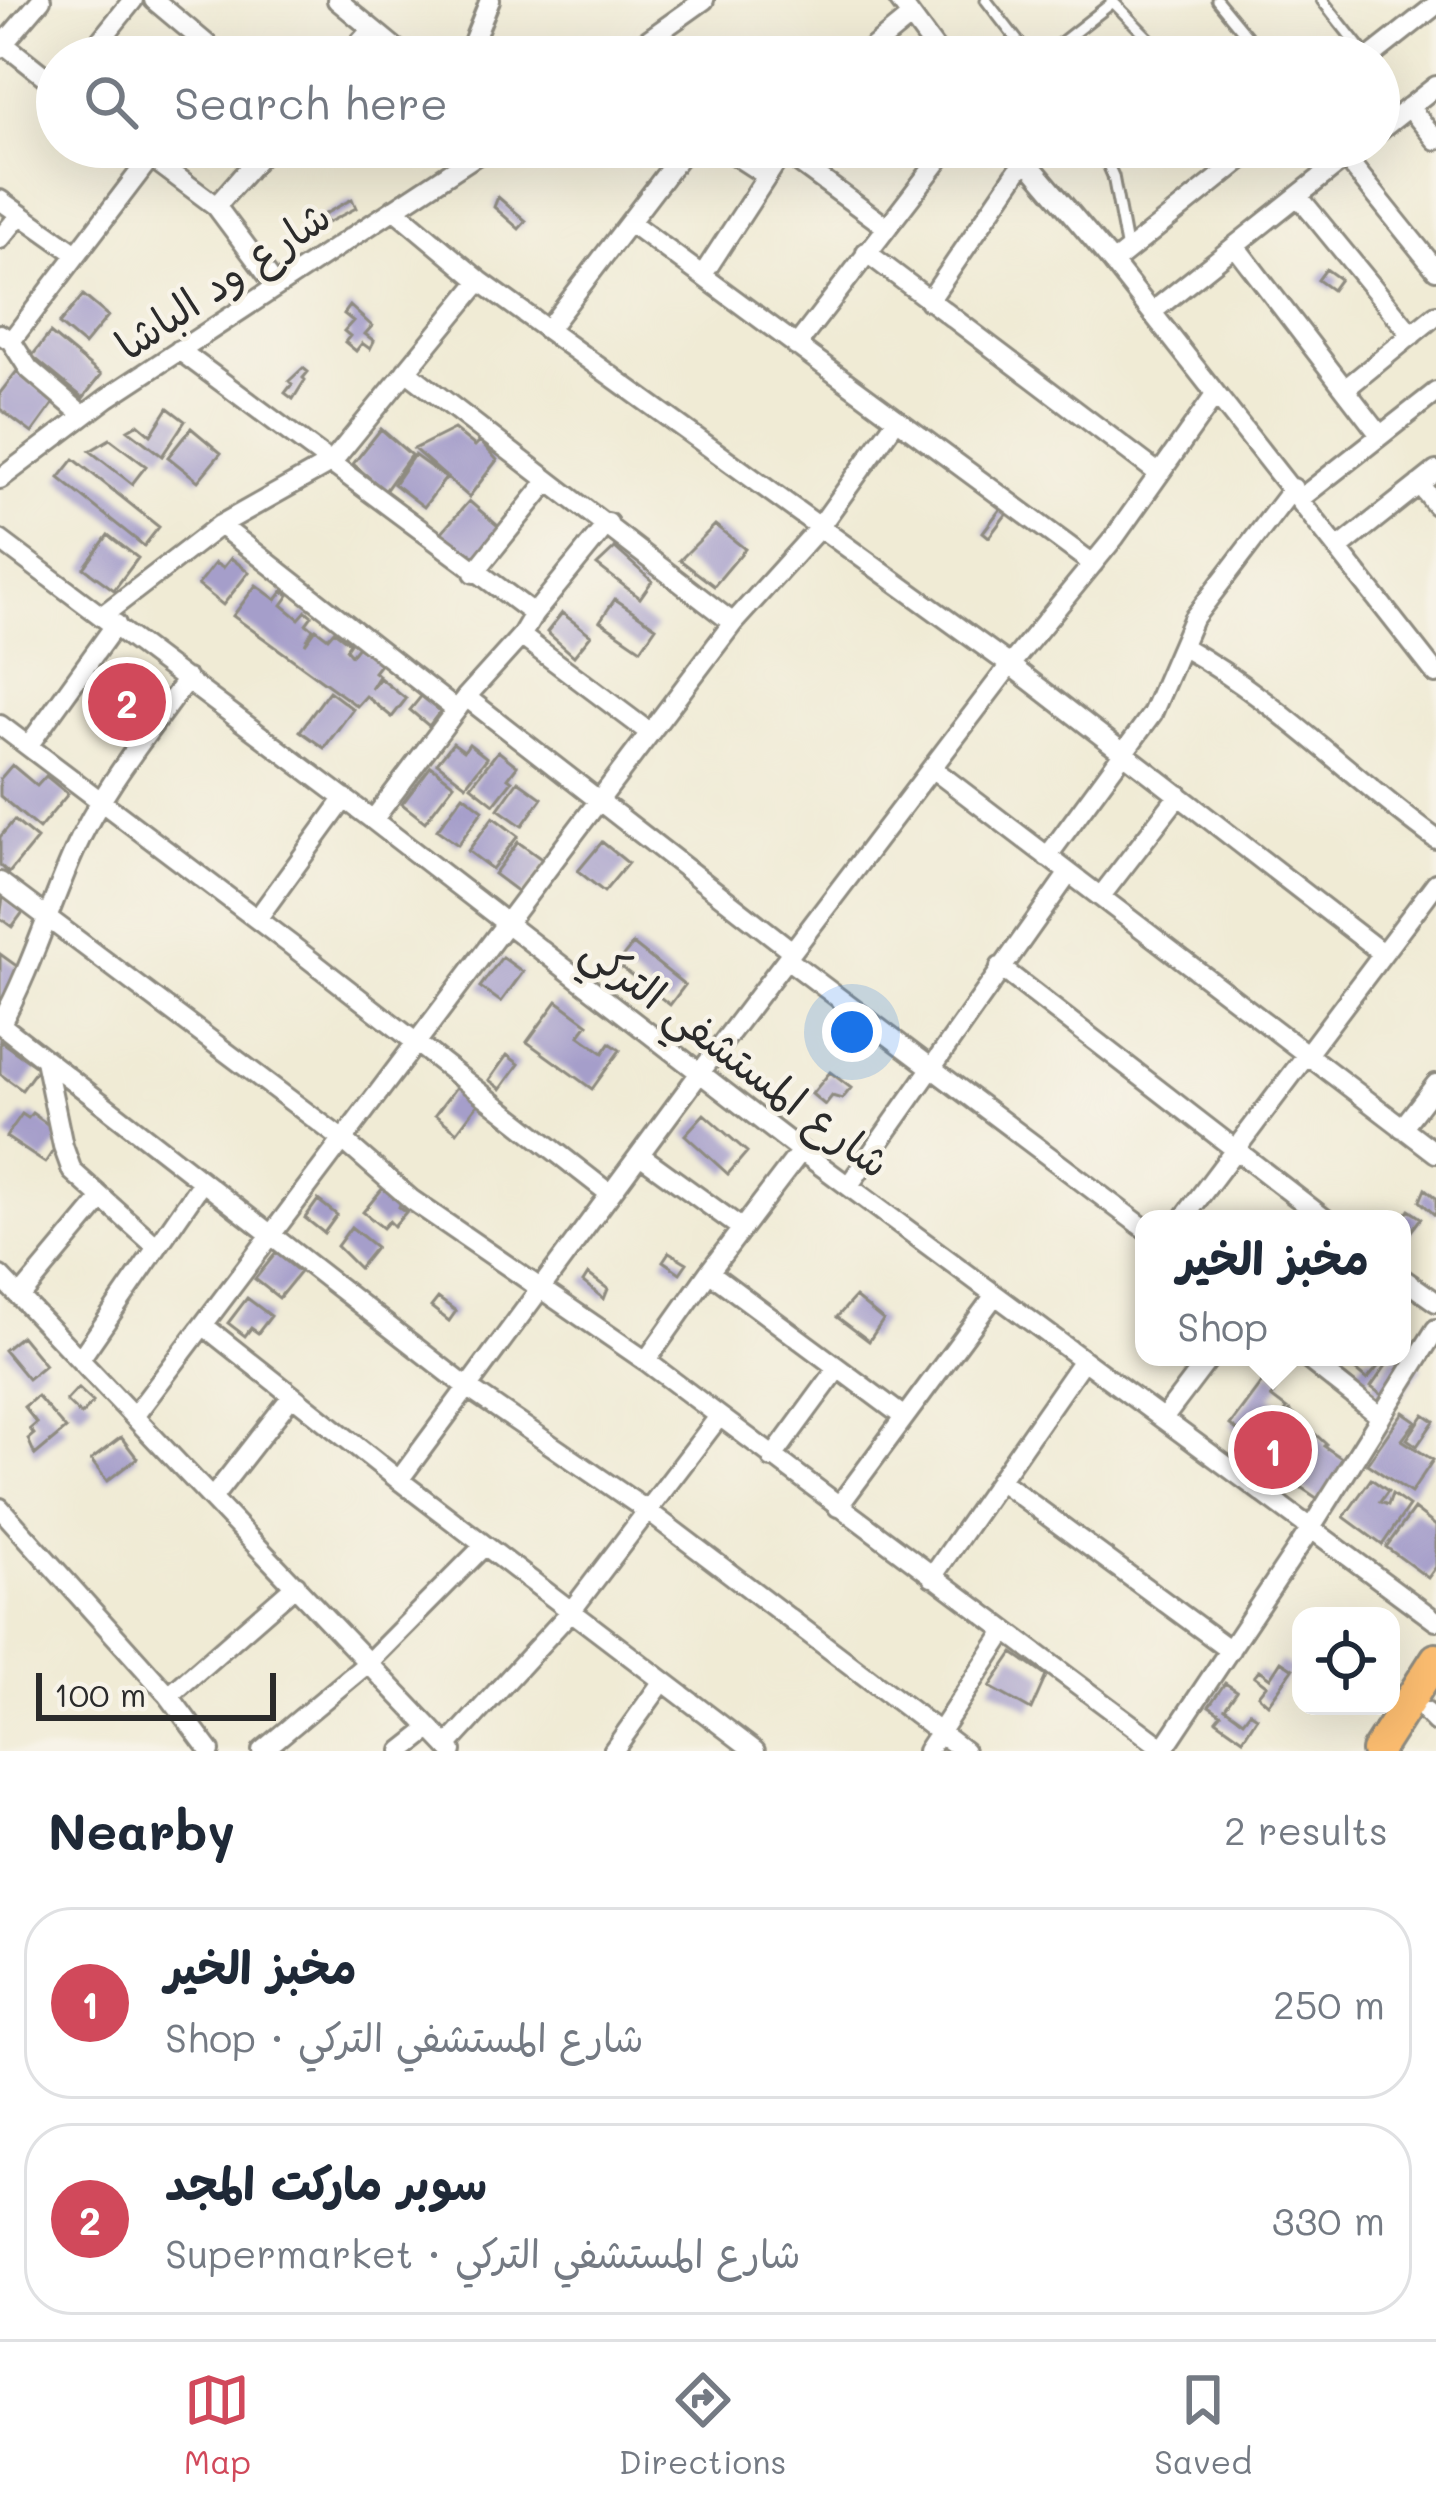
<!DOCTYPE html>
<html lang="en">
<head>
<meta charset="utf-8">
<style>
	body { margin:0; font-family:Mali,"Playpen Sans Arabic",sans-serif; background:#f6f6f7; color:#1f2937 }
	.controls { position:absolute; right:36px; bottom:36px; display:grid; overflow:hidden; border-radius:24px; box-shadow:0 12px 48px #0002 }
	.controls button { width:108px; height:108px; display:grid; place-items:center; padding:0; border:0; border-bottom:3px solid #e0e1e3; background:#fff; color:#1f2937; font:60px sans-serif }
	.scale { position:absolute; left:36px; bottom:30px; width:240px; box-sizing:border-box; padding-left:12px; border:6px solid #2b2b2b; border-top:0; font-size:33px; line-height:42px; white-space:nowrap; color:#2b2b2b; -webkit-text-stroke:9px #f7f3e8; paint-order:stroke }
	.you { position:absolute; left:852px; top:1032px; width:42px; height:42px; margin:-30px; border:9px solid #fff; border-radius:50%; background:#1a73e8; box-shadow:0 0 0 18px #1a73e833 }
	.badge { display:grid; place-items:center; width:78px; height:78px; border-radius:50%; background:#d1495b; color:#fff; font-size:39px; font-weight:700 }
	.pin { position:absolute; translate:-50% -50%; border:6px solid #fff; box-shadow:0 3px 12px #0006 }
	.popup { position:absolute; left:1135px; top:1210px; width:276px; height:156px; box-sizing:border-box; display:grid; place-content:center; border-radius:24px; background:#fff; filter:drop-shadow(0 3px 9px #0005); font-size:39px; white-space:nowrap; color:#747a83 }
	.popup b { font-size:45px; color:#1f2937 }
	.popup::after { content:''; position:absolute; left:50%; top:100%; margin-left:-24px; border:24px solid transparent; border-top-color:#fff }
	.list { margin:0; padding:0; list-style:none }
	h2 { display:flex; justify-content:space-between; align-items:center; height:156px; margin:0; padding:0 48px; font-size:51px }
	h2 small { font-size:39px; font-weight:400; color:#747a83 }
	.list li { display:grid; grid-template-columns:78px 1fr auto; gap:36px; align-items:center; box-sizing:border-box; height:192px; margin:0 24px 24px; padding:0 24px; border:3px solid #e0e1e3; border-radius:48px }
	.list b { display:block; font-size:45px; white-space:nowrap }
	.list p { margin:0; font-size:39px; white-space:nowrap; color:#747a83 }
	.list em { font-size:39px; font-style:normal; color:#747a83 }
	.icon { flex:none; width:66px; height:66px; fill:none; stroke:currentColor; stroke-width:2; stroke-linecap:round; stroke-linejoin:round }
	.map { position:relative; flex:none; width:1436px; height:1751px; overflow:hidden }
	.search { position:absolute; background:#fff; box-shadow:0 12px 48px #0002; left:36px; right:36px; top:36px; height:132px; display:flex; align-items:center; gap:30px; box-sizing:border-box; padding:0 42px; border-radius:66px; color:#747a83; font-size:45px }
	.sheet { height:588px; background:#fff }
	nav { display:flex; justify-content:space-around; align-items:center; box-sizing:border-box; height:168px; border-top:3px solid #e0e1e3; background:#fff; font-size:33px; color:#747a83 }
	nav a { display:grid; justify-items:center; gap:6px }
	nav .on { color:#d1495b }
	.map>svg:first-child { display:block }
	.building { fill:#a59eca }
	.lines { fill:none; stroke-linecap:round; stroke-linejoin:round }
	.service-casing { stroke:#8e8b80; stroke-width:15 }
	.minor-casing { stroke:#8e8b80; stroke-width:24 }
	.primary-casing { stroke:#8e8b80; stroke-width:36 }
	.service { stroke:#fff; stroke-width:9 }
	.minor { stroke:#fff; stroke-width:18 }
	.primary { stroke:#fcbd6f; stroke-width:30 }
	.labels { text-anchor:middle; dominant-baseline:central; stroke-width:9; stroke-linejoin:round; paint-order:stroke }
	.street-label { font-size:42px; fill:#2b2b2b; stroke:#f7f3e8 }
</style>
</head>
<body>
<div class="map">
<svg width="1436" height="1751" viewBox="0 0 1436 1751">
	<rect width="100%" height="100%" fill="#f7f3e8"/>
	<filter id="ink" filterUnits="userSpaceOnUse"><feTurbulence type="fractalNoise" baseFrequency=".00833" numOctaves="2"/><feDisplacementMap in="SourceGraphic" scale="24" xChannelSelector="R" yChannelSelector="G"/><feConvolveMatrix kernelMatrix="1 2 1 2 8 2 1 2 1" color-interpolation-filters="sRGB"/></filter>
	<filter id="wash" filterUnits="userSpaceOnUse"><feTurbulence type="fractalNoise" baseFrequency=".004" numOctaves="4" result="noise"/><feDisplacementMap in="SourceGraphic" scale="48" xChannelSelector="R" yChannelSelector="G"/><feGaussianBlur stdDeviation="2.7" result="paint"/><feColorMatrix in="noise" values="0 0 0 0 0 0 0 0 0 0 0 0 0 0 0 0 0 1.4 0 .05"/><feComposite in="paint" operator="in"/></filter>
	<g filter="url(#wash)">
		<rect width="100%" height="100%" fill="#f0ebd5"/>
		<g id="blocks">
			<!-- building -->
			<path class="building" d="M498 197 526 221 519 229 494 207Z
				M352 199 356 208 327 223 323 215Z
				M1326 269 1340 279 1332 290 1318 280Z
				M83 295 108 316 84 345 59 324Z
				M350 306 372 326 365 334 374 341 370 349 362 343 356 351 345 342 350 336 344 331 353 321 344 314Z
				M50 333 101 375 83 398 32 356Z
				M303 368 308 372 303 378 305 380 293 399 285 393 292 384 289 381Z
				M17 371 56 400 32 433 0 409V393Z
				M168 408 185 421 162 456 128 430 138 424 151 435Z
				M191 428 221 453 198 481 168 457Z
				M381 429 411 455 385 491 353 464Z
				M454 429 475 446 480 441 497 460 469 497 414 449Z
				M110 439 146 466 132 484 90 451Z
				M414 455 446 478 424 507 394 484Z
				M74 459 159 527 144 546 59 478Z
				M469 501 505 532 472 560 441 533Z
				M1002 507 1008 512 989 537 983 532Z
				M715 525 745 549 714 586 680 560Z
				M108 535 138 558 114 590 84 568Z
				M615 548 652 581 640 598 597 565Z
				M231 558 249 572 223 605 198 585 215 563 223 568Z
				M256 585 276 600 283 591 289 595 282 605 299 619 306 611 312 616 306 624 313 629 305 644 316 629 328 638 334 631 350 643 346 649 351 655 358 646 381 663 374 672 379 676 371 689 380 678 406 699 392 717 366 696 357 706 233 616Z
				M615 599 656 627 641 649 600 621Z
				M562 613 591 635 574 656 547 632Z
				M329 691 353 709 324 748 300 731Z
				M423 694 442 709 429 726 410 710Z
				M453 743 464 751 469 744 487 758 466 785 437 763Z
				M498 751 517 766 508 778 512 781 494 804 471 786Z
				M12 765 37 786 46 776 68 794 39 829 0 796V779Z
				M431 766 454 784 425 822 402 804Z
				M518 781 542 798 522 826 498 809Z
				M463 795 483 810 458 845 437 830Z
				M493 817 518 836 492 869 468 851Z
				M14 820 37 839 9 873 0 865V837Z
				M518 842 547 863 522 895 494 874Z
				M602 842 628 863 604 892 578 871Z
				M3 897 23 912 12 927 0 918Z
				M633 944 685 985 670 1005 617 964Z
				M0 954 25 972 0 1006Z
				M502 957 523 972 501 1002 480 987Z
				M557 1001 588 1024 579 1036 603 1053 610 1043 620 1050 592 1089 527 1042Z
				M0 1041 38 1068 22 1090 0 1074Z
				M507 1055 519 1064 501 1089 489 1080Z
				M830 1072 851 1088 842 1099 832 1096 825 1105 812 1094Z
				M459 1083 481 1100 457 1132 435 1115Z
				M32 1113 57 1131 60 1140 45 1163 6 1137 22 1114 28 1118Z
				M704 1114 747 1152 728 1174 685 1135Z
				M383 1188 401 1202 399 1207 406 1212 394 1226 389 1221 383 1228 363 1212Z
				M1425 1189 1436 1198V1216L1420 1201Z
				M318 1200 337 1215 324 1233 305 1218Z
				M1409 1210 1421 1218 1402 1243V1220Z
				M351 1227 376 1247 359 1268 337 1246Z
				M669 1252 687 1263 680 1273 663 1261Z
				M276 1253 300 1272 279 1298 255 1279Z
				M588 1274 608 1289 604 1299 583 1282Z
				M855 1297 883 1320 869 1341 837 1317Z
				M247 1298 271 1316 258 1333 251 1328 245 1336 228 1323Z
				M438 1298 456 1311 449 1321 431 1307Z
				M21 1336 45 1365 28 1379 4 1350Z
				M1402 1352 1423 1367 1395 1405 1371 1387 1392 1357H1402Z
				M1367 1357H1386L1367 1380 1355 1370Z
				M1270 1371 1283 1381 1271 1397 1287 1409 1273 1428 1283 1436 1277 1425 1290 1411 1326 1444 1324 1446 1359 1470 1333 1509 1296 1484 1317 1454 1296 1478 1272 1457 1286 1441 1284 1436 1270 1454 1230 1425Z
				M78 1388 93 1402 81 1415 66 1401Z
				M37 1396 66 1429 35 1455 28 1439 34 1434 30 1429 37 1423 24 1407Z
				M1403 1412 1416 1421 1402 1440 1433 1460 1411 1493 1367 1464Z
				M1424 1414 1434 1421 1417 1446 1407 1439Z
				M121 1437 137 1458 107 1481 91 1460Z
				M1371 1479 1388 1491 1380 1502 1388 1505 1392 1494 1409 1506 1382 1545 1344 1517Z
				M1414 1509 1436 1526V1567L1428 1578 1386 1547Z
				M1013 1653 1046 1676 1031 1710 990 1687Z
				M1281 1661 1293 1669 1268 1704 1258 1695 1266 1685 1254 1676 1259 1670 1270 1678Z
				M1225 1683 1237 1691 1225 1708 1243 1721 1250 1712 1257 1717 1243 1739 1216 1720 1221 1714 1209 1706Z"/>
		</g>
	</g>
	<g filter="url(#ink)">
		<use href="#blocks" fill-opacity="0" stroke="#8e8b80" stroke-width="3"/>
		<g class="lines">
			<defs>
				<path id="service" d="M986 0 1030 57
					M1217 0 1264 57
					M1322 0 1367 57
					M1112 1 1167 57
					M1043 57 1113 2
					M1100 147 1113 176 1127 251"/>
				<path id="minor" d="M154 0 222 57
					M337 0 406 57
					M899 0 941 57
					M0 41 57 86
					M0 48 41 0
					M87 57 133 0
					M347 57 372 29
					M467 57 490 0
					M624 57 704 0
					M861 57 910 17
					M1370 57 1436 5
					M1409 107 1436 140
					M1379 131 1436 86
					M137 147 216 206 275 285
					M722 147 767 176
					M1015 147 1113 263 1436 674
					M1337 147 1436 270
					M783 151 885 226
					M1298 196 1412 335
					M0 200 75 253
					M216 206 268 147
					M394 209 480 281 1010 665 1382 953
					M631 223 1093 564
					M0 239 20 215
					M1235 246 1380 435
					M866 252 1158 473
					M1113 263 1257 147
					M704 273 786 147
					M929 301 1025 160
					M1152 312 1359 147
					M548 329 687 147
					M0 334 11 341 29 369 83 415
					M11 341 151 157
					M796 346 949 147
					M179 350 534 614
					M406 371 733 623
					M1345 389 1436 315
					M0 479 107 398 489 147
					M1419 484 1436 505
					M1301 498 1436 392
					M220 525 456 710
					M0 540 373 820 801 1151 1436 1621
					M1339 548 1436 471
					M474 573 548 481
					M103 615 220 525 332 462 480 281
					M521 636 650 733
					M1183 647C1277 700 1349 776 1436 839
					M466 697 792 951
					M0 725 291 945 610 1194
					M28 746 116 624
					M933 769 1436 1153
					M373 820 466 697 521 636 534 614 608 523
					M1047 857 1152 714 1193 619 1293 488
					M0 882 343 1140 412 1200 646 1361 1164 1749
					M1101 896 1179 795
					M257 919 345 798
					M787 959 1144 1228
					M1000 967 1325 1219
					M0 1024 468 1388 649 1512 964 1751
					M0 1025C31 970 48 910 74 852 102 789 147 735 187 679
					M45 1060 63 1146 72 1171 157 1247
					M1402 1128 1436 1084
					M640 1155 741 1228
					M849 1185 1069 873
					M1183 1219 1436 883
					M709 1272 801 1151
					M0 1276 452 1751
					M1402 1278 1436 1302
					M20 1297 101 1200
					M203 1325 399 1480 755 1751
					M1305 1357 1381 1417
					M80 1359 202 1182
					M646 1361 709 1272 904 1417
					M135 1415 733 623 818 529 897 419
					M1163 1419 1210 1357
					M772 1458 838 1368
					M399 1480 699 1074 1010 665 1114 538 1216 394
					M999 1480 1230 1650
					M213 1497 292 1396
					M838 1507 995 1295
					M0 1508 169 1696 210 1751
					M932 1577 1083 1360
					M169 1696 296 1585
					M1426 1712 1436 1722
					M447 1746 572 1610 718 1418
					M262 1751 369 1662 484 1546
					M402 1751 430 1729
					M613 1751 663 1681
					M927 1751 1006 1631
					M1162 1751 1311 1528 1436 1329"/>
				<path id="primary" d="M1377 1751 1436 1659"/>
			</defs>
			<!-- service casing -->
			<use href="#service" class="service-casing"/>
			<!-- minor casing -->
			<use href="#minor" class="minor-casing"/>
			<!-- primary casing -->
			<use href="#primary" class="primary-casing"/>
			<!-- service -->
			<use href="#service" class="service"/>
			<!-- minor -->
			<use href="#minor" class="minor"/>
			<!-- primary -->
			<use href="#primary" class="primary"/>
		</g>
	</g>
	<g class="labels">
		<!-- street labels -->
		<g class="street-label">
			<text transform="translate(222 279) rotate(-34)">شارع ود الباشا</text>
			<text transform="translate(737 1055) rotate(37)">شارع المستشفي التركي</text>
		</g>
	</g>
</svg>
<div class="controls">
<button><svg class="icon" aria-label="locate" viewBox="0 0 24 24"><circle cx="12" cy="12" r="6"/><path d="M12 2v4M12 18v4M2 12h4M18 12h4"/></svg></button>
</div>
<div class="scale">100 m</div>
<div class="you"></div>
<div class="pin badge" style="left:1273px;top:1450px">1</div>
<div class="popup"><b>مخبز الخير</b>Shop</div>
<div class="pin badge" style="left:127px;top:702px">2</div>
<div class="search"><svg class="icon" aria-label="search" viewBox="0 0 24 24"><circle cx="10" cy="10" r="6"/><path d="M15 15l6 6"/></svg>Search here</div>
</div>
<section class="sheet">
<h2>Nearby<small>2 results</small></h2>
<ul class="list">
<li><span class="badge">1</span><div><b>مخبز الخير</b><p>Shop · شارع المستشفي التركي</p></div><em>250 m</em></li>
<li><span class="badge">2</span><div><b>سوبر ماركت المجد</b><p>Supermarket · شارع المستشفي التركي</p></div><em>330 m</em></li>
</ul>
</section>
<nav>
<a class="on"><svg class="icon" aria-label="map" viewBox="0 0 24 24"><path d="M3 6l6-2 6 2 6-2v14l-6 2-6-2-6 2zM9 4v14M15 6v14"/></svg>Map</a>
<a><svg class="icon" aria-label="directions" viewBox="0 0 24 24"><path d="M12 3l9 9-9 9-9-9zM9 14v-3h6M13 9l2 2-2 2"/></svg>Directions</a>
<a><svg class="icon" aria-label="saved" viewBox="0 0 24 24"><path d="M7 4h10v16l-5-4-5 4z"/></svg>Saved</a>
</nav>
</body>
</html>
